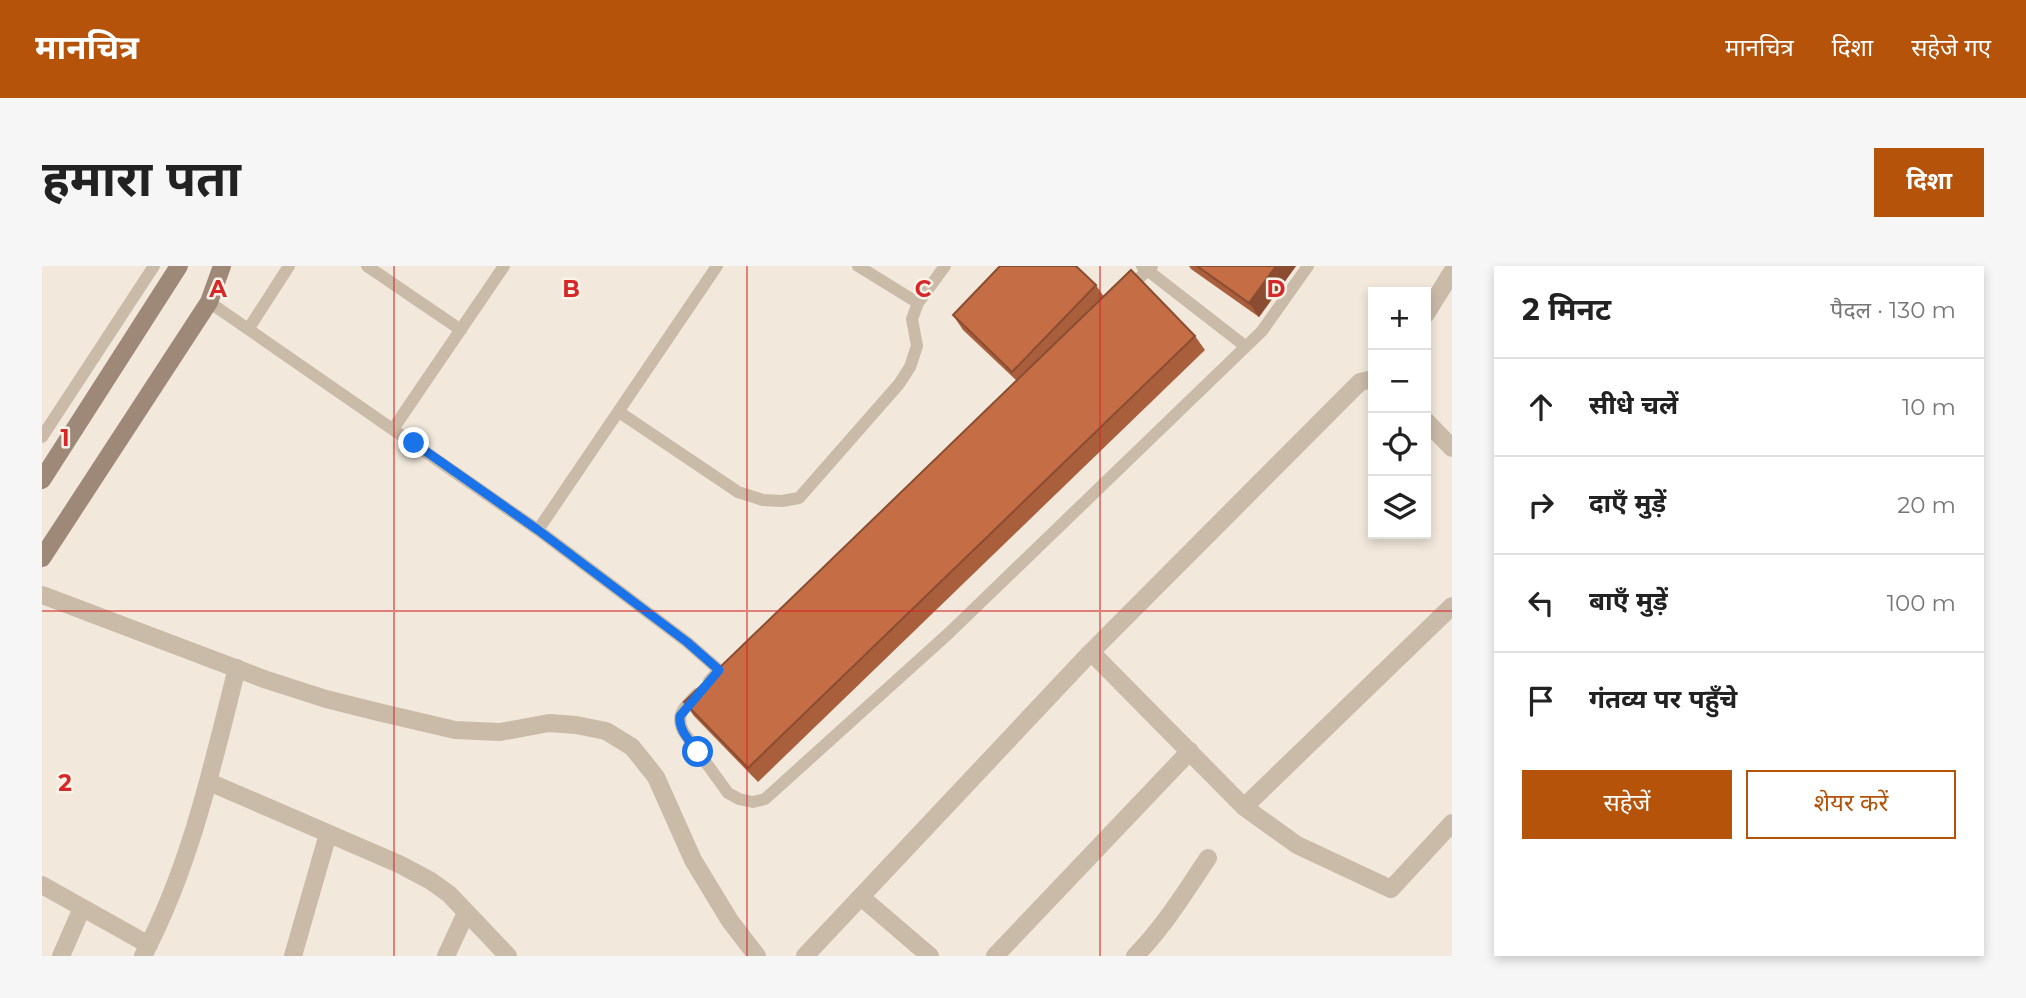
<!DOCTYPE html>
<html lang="hi">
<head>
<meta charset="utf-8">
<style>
	body { margin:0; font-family:Montserrat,"Noto Sans Devanagari",sans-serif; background:#f6f6f6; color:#222 }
	.controls { position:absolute; right:21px; top:21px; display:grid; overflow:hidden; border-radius:0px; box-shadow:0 4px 10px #0003 }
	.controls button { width:63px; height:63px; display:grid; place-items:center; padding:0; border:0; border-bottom:2px solid #e0e0e0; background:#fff; color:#222; font:35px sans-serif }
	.stop { position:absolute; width:21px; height:21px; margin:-16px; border:5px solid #1a73e8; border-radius:50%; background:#fff }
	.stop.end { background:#1a73e8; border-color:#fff; box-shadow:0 2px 7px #0008 }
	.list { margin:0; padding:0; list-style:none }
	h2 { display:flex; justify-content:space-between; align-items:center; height:91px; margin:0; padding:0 28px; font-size:30px }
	h2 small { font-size:23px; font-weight:400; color:#767676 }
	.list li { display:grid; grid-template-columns:46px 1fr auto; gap:21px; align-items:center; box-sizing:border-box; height:98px; padding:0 28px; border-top:2px solid #e0e0e0 }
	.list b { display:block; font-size:26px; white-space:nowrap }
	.list em { font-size:23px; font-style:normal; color:#767676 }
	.actions { display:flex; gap:14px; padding:21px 28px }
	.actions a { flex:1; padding:16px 0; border:2px solid #b45309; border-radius:0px; text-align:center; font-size:24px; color:#b45309 }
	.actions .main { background:#b45309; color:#fff }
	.icon { flex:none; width:38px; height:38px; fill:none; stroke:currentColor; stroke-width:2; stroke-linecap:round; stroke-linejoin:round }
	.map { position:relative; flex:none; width:1410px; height:690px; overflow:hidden; border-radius:0px }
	header { display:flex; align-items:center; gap:42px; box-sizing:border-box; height:98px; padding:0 35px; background:#b45309; color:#fff }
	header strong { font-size:33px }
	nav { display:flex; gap:38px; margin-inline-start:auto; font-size:24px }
	.intro { display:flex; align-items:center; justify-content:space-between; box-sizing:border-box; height:168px; padding:0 42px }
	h1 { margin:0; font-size:49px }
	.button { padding:18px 32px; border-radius:0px; background:#b45309; color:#fff; font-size:24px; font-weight:700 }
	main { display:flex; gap:42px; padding:0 42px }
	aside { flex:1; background:#fff; border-radius:0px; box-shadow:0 4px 10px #0003 }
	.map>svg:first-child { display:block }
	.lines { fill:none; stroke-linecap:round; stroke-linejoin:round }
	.lane { stroke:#cabaa8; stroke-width:12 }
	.street { stroke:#cabaa8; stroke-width:18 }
	.secondary { stroke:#9e8979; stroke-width:18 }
	.wall { fill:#a95f3c }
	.shaded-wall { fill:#8a4d31 }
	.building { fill:#c56e46; stroke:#8a4d31; stroke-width:2 }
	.route { stroke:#1a73e8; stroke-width:9 }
	.grid { fill:none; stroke:#d62828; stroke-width:2; stroke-opacity:0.55 }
	.grid-label { font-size:23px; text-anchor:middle; font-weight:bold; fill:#d62828; stroke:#f9f3e8; stroke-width:5; stroke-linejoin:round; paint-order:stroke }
</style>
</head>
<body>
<header>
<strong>मानचित्र</strong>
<nav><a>मानचित्र</a><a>दिशा</a><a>सहेजे गए</a></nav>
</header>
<div class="intro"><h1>हमारा पता</h1><a class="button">दिशा</a></div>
<main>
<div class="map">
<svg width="1410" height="690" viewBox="0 0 1410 690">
	<rect width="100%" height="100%" fill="#f2e9dc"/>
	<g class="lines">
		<!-- lane -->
		<path class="lane" d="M325 0 419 64
			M816 0 876 37
			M1100 0 1203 80
			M1087 22 1110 0
			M167 36 496 264 645 376 677 404 667 415
			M207 62 247 0
			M577 146 696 226 721 234 740 235 757 232 857 118 868 101 875 80 870 53 876 37 903 0
			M351 163 462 0
			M0 171 112 0
			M496 264 675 0
			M655 428C643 441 633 447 641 465L686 527 697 533 711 536 723 533 907 367 1220 65 1266 0"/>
		<!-- street -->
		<path class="street" d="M1384 48 1410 6
			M1384 155 1410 182
			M0 329 222 413 284 433 336 446 413 464 458 466 507 457 534 459 564 465 590 481 614 511 651 594 688 655 715 690
			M1049 386 1202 541 1255 579 1349 623 1410 557
			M167 516 357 598 389 615 407 628 466 690
			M1202 541 1410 340
			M0 619 107 679
			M819 631 888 690
			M19 690 40 642
			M101 690C149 599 170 501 195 402
			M251 690 286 568
			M404 690 424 647
			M763 690 1049 386 1318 116 1331 113
			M953 690 1148 485
			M1093 690C1122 661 1143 626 1166 592"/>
		<!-- secondary -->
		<path class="secondary" d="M0 214 137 0
			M0 292 167 36 180 0"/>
	</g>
	<!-- wall -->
	<path class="wall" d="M1147 0H1254L1217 51 1149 3Z
		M1054 19 1062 31 1153 70 1163 84 716 516 652 450 642 436 975 115 921 64 911 49Z"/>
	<!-- shaded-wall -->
	<path class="shaded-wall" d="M1234 0H1254L1217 51 1207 37Z"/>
	<!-- building -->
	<path class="building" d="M958 0H1034L1054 19 970 106 911 49Z
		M1155 0H1234L1207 37Z
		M1089 4 1153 70 706 502 642 436Z"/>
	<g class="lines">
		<!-- route -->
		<path class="route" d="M372 177 496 264 645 376 677 404 638 450C636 464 648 475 656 486"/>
	</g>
	<!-- grid -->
	<path class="grid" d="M352 0V690M705 0V690M1058 0V690M0 345H1410"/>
	<g class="grid-label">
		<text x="176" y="31">A</text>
		<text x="529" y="31">B</text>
		<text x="881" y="31">C</text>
		<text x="1234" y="31">D</text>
		<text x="23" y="180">1</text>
		<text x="23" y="525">2</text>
	</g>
</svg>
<div class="controls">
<button>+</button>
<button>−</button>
<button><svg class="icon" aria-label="locate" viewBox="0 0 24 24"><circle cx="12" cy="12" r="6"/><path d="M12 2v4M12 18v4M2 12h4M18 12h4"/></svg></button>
<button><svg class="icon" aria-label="layers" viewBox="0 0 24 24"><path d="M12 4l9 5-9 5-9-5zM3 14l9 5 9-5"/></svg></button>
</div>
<div class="stop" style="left:656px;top:486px"></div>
<div class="stop end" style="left:372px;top:177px"></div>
</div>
<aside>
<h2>2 मिनट<small>पैदल · 130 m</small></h2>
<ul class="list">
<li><svg class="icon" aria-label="ahead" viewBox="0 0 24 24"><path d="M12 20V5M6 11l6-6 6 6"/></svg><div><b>सीधे चलें</b></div><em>10 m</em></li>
<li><svg class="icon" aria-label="right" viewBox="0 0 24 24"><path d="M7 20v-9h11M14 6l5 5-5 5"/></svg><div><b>दाएँ मुड़ें</b></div><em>20 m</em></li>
<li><svg class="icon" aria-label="left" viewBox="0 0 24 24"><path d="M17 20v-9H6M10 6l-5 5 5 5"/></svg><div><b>बाएँ मुड़ें</b></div><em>100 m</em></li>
<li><svg class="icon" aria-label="arrive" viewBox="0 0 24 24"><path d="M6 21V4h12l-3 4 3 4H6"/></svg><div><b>गंतव्य पर पहुँचे</b></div></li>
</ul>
<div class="actions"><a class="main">सहेजें</a><a>शेयर करें</a></div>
</aside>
</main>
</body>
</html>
